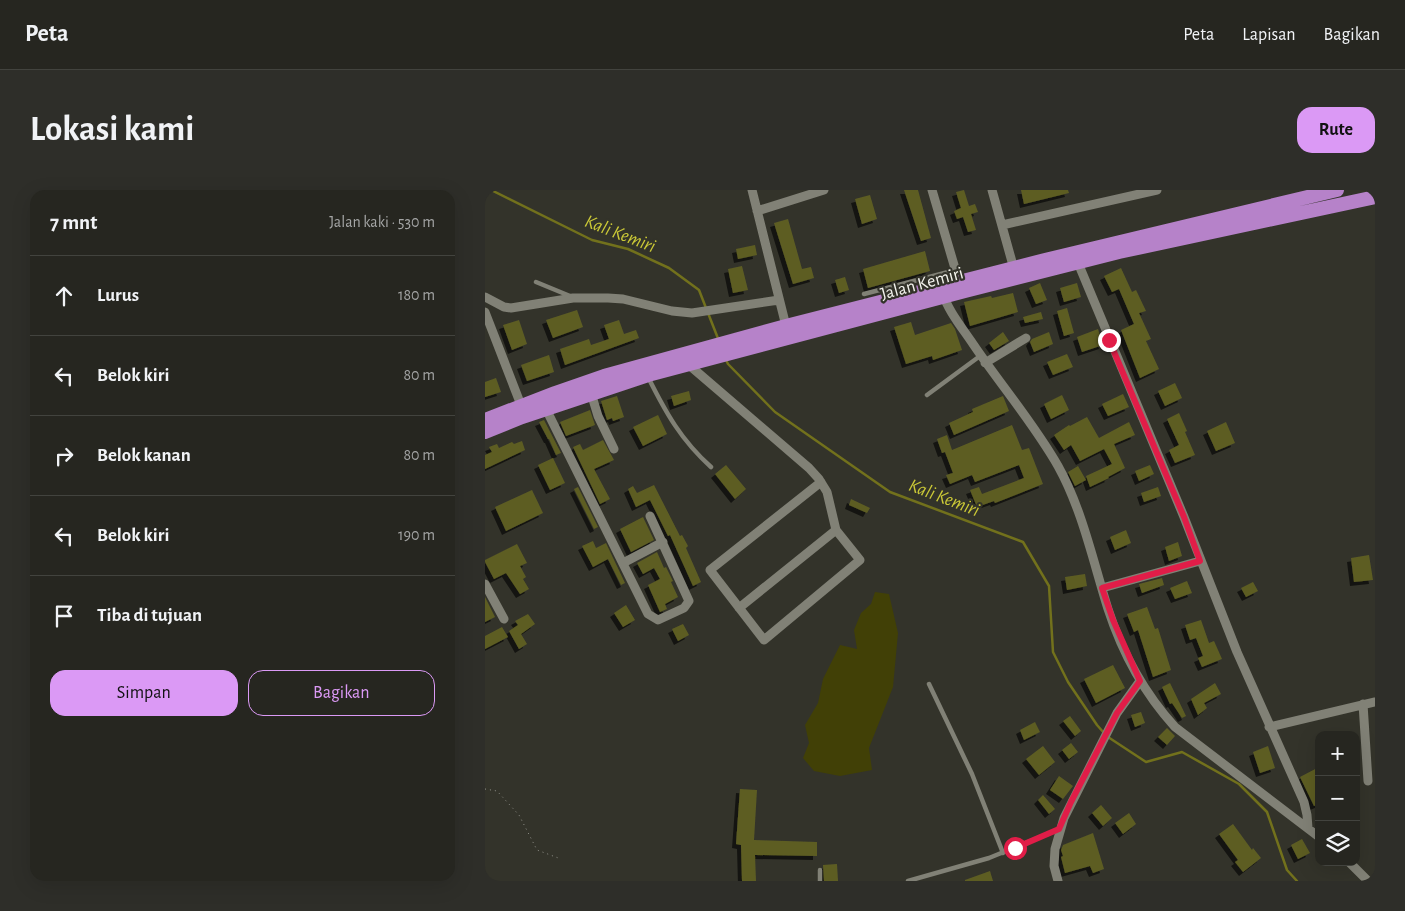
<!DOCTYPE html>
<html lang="id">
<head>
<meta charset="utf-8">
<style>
	body { margin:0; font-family:"Alegreya Sans",sans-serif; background:#2e2e29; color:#f1f3f6 }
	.controls { position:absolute; right:15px; bottom:15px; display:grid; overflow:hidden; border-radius:10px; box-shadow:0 5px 20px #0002 }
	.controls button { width:45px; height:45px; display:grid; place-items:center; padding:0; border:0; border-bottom:1px solid #42433e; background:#262620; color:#f1f3f6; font:25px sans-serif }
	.stop { position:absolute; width:15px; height:15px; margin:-11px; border:4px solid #e11d48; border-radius:50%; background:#fff }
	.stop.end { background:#e11d48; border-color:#fff; box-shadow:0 1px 5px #0008 }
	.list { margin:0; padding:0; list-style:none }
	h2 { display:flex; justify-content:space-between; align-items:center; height:65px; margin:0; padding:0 20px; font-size:21px }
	h2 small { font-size:16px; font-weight:400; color:#a4a5a5 }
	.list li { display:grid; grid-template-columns:32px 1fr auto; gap:15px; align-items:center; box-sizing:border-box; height:80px; padding:0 20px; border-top:1px solid #42433e }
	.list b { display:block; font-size:19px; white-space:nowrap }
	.list em { font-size:16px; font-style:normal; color:#a4a5a5 }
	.actions { display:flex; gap:10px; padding:15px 20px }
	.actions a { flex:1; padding:11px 0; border:1px solid #db99f5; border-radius:15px; text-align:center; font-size:18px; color:#db99f5 }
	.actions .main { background:#db99f5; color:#111 }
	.icon { flex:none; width:28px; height:28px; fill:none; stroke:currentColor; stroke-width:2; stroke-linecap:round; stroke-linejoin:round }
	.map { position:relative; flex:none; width:890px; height:691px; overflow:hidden; border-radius:15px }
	header { display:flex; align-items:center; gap:30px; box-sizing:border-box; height:70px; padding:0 25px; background:#262620; border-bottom:1px solid #42433e }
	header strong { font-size:24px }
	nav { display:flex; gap:28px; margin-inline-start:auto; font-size:18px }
	.intro { display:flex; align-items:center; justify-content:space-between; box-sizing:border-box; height:120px; padding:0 30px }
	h1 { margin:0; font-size:35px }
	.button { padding:12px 22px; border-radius:15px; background:#db99f5; color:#111; font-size:18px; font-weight:700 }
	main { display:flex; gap:30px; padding:0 30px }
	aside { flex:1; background:#262620; border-radius:15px; box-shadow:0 5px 20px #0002 }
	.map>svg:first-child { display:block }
	.green { fill:#414006 }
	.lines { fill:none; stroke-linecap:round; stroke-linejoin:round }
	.stream { stroke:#72711c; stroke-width:2.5 }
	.building { fill:#5d5d24; filter:url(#shadow) }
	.path { stroke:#93938c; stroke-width:1; stroke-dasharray:1 4; stroke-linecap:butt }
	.service { stroke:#818176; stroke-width:4.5 }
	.minor { stroke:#818176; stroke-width:9 }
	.trunk { stroke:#b682c9; stroke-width:14 }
	.route { stroke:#e11d48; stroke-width:6 }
	.labels { text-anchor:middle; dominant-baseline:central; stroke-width:4.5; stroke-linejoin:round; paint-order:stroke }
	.street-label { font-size:18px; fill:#f4f4ee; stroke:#33332a }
	.water-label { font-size:19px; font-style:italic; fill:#cbc937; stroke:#33332a }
</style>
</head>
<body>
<header>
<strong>Peta</strong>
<nav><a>Peta</a><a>Lapisan</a><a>Bagikan</a></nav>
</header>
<div class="intro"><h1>Lokasi kami</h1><a class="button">Rute</a></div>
<main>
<aside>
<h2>7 mnt<small>Jalan kaki · 530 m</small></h2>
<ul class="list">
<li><svg class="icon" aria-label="ahead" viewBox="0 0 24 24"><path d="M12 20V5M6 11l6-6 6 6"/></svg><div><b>Lurus</b></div><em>180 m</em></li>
<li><svg class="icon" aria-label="left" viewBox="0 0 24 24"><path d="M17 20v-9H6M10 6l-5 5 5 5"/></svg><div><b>Belok kiri</b></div><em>80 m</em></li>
<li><svg class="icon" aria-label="right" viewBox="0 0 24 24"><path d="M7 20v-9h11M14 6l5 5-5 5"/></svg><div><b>Belok kanan</b></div><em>80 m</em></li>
<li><svg class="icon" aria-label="left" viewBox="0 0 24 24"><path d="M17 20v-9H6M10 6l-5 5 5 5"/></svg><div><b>Belok kiri</b></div><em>190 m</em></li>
<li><svg class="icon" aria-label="arrive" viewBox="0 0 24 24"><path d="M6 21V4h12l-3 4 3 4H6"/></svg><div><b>Tiba di tujuan</b></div></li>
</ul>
<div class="actions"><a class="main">Simpan</a><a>Bagikan</a></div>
</aside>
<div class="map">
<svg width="890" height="691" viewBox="0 0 890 691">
	<defs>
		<filter id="shadow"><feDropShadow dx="-4" dy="4" stdDeviation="0" flood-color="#0009"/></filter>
	</defs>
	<rect width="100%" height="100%" fill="#33332a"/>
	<!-- green -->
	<path class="green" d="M390 402 404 404 413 443 408 497 384 558 387 580 355 586 329 581 318 568 324 553 320 535 333 513 338 489 355 455 372 459 369 440 376 423 386 414Z"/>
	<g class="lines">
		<!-- stream -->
		<path class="stream" d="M6 0 107 50 143 59 184 78 214 100 221 118
			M223 123 234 151
			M241 170 243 174 290 222 405 302 538 352 564 396 568 462 583 492 612 535 619 543
			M623 547 661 572 697 562 754 594 782 622 802 680 812 691"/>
	</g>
	<!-- building -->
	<path class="building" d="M419 0H433L446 48 436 51Z
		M479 0 484 16 490 14 493 22 486 24 491 40 483 42 478 27 472 29 469 21 476 18 471 2Z
		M536 0H583L584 3 539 14Z
		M385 5 392 29 377 34 370 9Z
		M303 29 317 79 326 77 329 88 308 94 289 33Z
		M270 55 272 65 253 69 251 59Z
		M440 61 445 81 383 98 378 79Z
		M257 76 263 100 248 103 243 79Z
		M636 78 647 102 651 100 661 121 654 123 666 149 661 151 674 179 655 188 636 140 649 134 634 99 627 102 619 86Z
		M360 87 364 100 354 103 350 90Z
		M555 93 562 110 551 114 544 98Z
		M592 93 596 107 579 112 575 98Z
		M528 103 533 122 485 136 479 112 506 106 507 108Z
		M582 118 589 143 579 146 572 121Z
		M92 120 98 137 68 148 61 130Z
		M556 122 558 129 540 133 538 127Z
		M34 130 42 154 27 160 18 135Z
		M134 130 139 144 151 140 154 148 80 175 75 159 104 149 106 155 124 149 119 135Z
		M426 132 430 145 466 133 470 139 477 160 448 170 447 166 421 174 409 137Z
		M613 139 618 155 597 162 592 147Z
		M518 142 524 151 509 160 504 153Z
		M564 142 568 154 549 162 545 152 547 149Z
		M582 164 588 177 568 185 562 172Z
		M64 165 69 182 42 191 36 175Z
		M11 188 16 202 0 207V192Z
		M690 193 697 208 680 216 673 201Z
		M204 201 206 210 189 216 186 206Z
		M638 204 644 217 623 226 617 214Z
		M577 205 584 220 566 229 559 214Z
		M132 206 139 227 128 231 127 228 122 230 116 211Z
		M518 206 524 221 469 245 464 233 488 222 487 219Z
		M105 220 110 235 81 246 75 232Z
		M694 223 702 241 700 242 710 265 690 273 684 260 694 255 682 229Z
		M173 225 182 244 158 256 148 237Z
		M602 227 614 248 644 232 650 245 629 254 640 278 623 287 624 288 605 297 601 286 627 274 619 259 595 271 586 255 579 260 569 245 584 235 585 236Z
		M59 230 76 263 71 265 64 249H63L54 232Z
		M741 232 750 253 731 261 722 241Z
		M527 235 537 260 544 258 558 294 510 313 509 311 492 317 485 300 494 297 497 304 539 288 534 275 490 292 487 285 465 294 461 285 468 283 460 262 457 263 452 249 462 245 467 260Z
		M118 250 129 270 109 279 125 309 115 314 88 257 95 254 98 260Z
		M37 251 40 260 0 279V265L7 262 4 257 12 254 14 258 27 252 29 254Z
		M68 268 80 293 65 300 53 275Z
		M241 275 261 299 250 309 230 284Z
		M665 275 669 284 654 291 650 281Z
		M593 276 601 290 590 296 583 282Z
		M169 295 195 346 197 345 203 356 201 358 216 392 208 396 185 345 183 346 165 310 151 317 143 299 148 296 152 303Z
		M93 297 113 337 109 339 89 299Z
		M673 297 676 306 659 312 656 303Z
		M47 300 58 323 21 341 10 317Z
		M366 309 385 318 382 323 364 315Z
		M158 327 169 350 146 362 135 339Z
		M641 340 646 353 630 360 625 347Z
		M108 351 111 358 121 353 140 393 136 395 123 369 108 377 97 356Z
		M693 352 697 366 684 371 680 357Z
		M32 354 42 373 35 376 41 387 38 389 44 399 35 404 21 383 9 389 0 372V370Z
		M172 362 179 378 181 377 188 391 186 392 193 407 180 414 182 419 175 422 163 395 175 389 169 378 158 384 152 373Z
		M884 365 888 390 869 392 866 368Z
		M600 384 602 396 582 400 580 387Z
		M677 388 679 395 657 403 654 394Z
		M702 391 707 403 690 409 685 398Z
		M768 392 773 401 761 407 756 398Z
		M0 407 10 427 0 432Z
		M141 415 150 430 138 437 129 423Z
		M662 417 670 439 673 438 686 480 668 487 653 440 649 442 642 424Z
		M43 424 50 434 36 444 42 454 34 459 24 441 33 435 30 431Z
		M716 430 724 453 729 451 737 469 717 477 713 468 718 466 711 448 705 450 700 435Z
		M198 434 204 445 193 451 187 439Z
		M17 437 23 447 0 459V446Z
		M628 475 640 498 611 513 599 489Z
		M685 493 701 526 697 528 687 513 685 514 677 497Z
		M730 493 736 504 719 513 722 518 713 525 706 509Z
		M656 522 660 533 650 537 646 525Z
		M585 526 596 541 590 546 578 531Z
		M550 532 555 542 539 550 535 540Z
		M682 538 690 546 682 555 673 547Z
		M586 553 593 562 584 569 577 560Z
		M558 556 570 572 554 585 541 569Z
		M783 556 790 578 775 583 768 562Z
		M834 577V596L830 597 834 604V614L829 616 815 587Z
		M574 586 588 596 578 609 565 600Z
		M255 599 272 600 269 650 332 652V666L270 665 271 691H257L256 655 251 654Z
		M558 605 570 619 564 624 553 610Z
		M616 615 627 628 618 636 607 623Z
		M644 623 651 634 638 644 630 633Z
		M748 634 767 660 768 658 776 668 758 682 750 672 753 670 734 644Z
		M608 643 619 679 608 683 605 676 580 683 576 667 578 666 576 660 578 655Z
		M817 649 825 663 813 669 806 655Z
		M352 674 353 691H339L338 675Z
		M505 681 508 691H480V690Z"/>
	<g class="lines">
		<!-- path -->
		<path class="path" d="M0 599 12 601 34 625 52 660 76 669"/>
		<!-- service -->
		<path class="service" d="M51 92 85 106
			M379 104 471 80
			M163 187C181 223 196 250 226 277
			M442 205 495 166
			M444 494 487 584 518 663
			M335 680V691
			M423 691 504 668 575 639"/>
		<!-- minor -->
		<path class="minor" d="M267 0 302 140
			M447 0 474 92
			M507 0 529 79
			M272 21 339 0
			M517 35 672 0
			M591 68 699 327 752 462 819 612 822 625 823 638
			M457 102C463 120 475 135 486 151 514 193 548 232 573 276 597 319 608 371 623 419 637 462 659 503 690 537L834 647
			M0 107 19 117 26 118 88 108H123L138 109 187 121 207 123 294 110
			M0 122 36 215
			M500 173 541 148
			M204 175 324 278 334 289 342 302 351 340 375 370 279 450 225 380 336 292
			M106 203 113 226 129 259
			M61 219 163 424 173 430 199 418 204 411 165 326
			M138 373 178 352
			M0 394 19 429
			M617 398 715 371
			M254 418 351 340
			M878 514 883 591
			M784 537 890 512
			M864 672 883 691
			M573 691 569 676 570 659 579 628 632 523 655 491"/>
		<!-- trunk -->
		<path class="trunk" d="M0 230 70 203 119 186 301 136 560 70 852 0
			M0 242 37 227 163 185 480 101 634 62 890 7"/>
	</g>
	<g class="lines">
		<!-- route -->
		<path class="route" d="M530 658 574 639 586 612 632 523 655 491 628 430 617 398 715 371 699 327 624 150"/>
	</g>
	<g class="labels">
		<!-- street labels -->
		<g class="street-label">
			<text transform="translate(437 94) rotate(-15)">Jalan Kemiri</text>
		</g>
		<!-- water labels -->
		<g class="water-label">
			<text transform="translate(135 44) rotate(21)">Kali Kemiri</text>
			<text transform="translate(459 308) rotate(21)">Kali Kemiri</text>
		</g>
	</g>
</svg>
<div class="controls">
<button>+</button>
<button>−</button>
<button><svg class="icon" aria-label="layers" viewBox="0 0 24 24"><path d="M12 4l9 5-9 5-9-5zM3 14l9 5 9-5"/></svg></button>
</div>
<div class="stop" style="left:530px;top:658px"></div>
<div class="stop end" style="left:624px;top:150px"></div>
</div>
</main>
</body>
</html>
